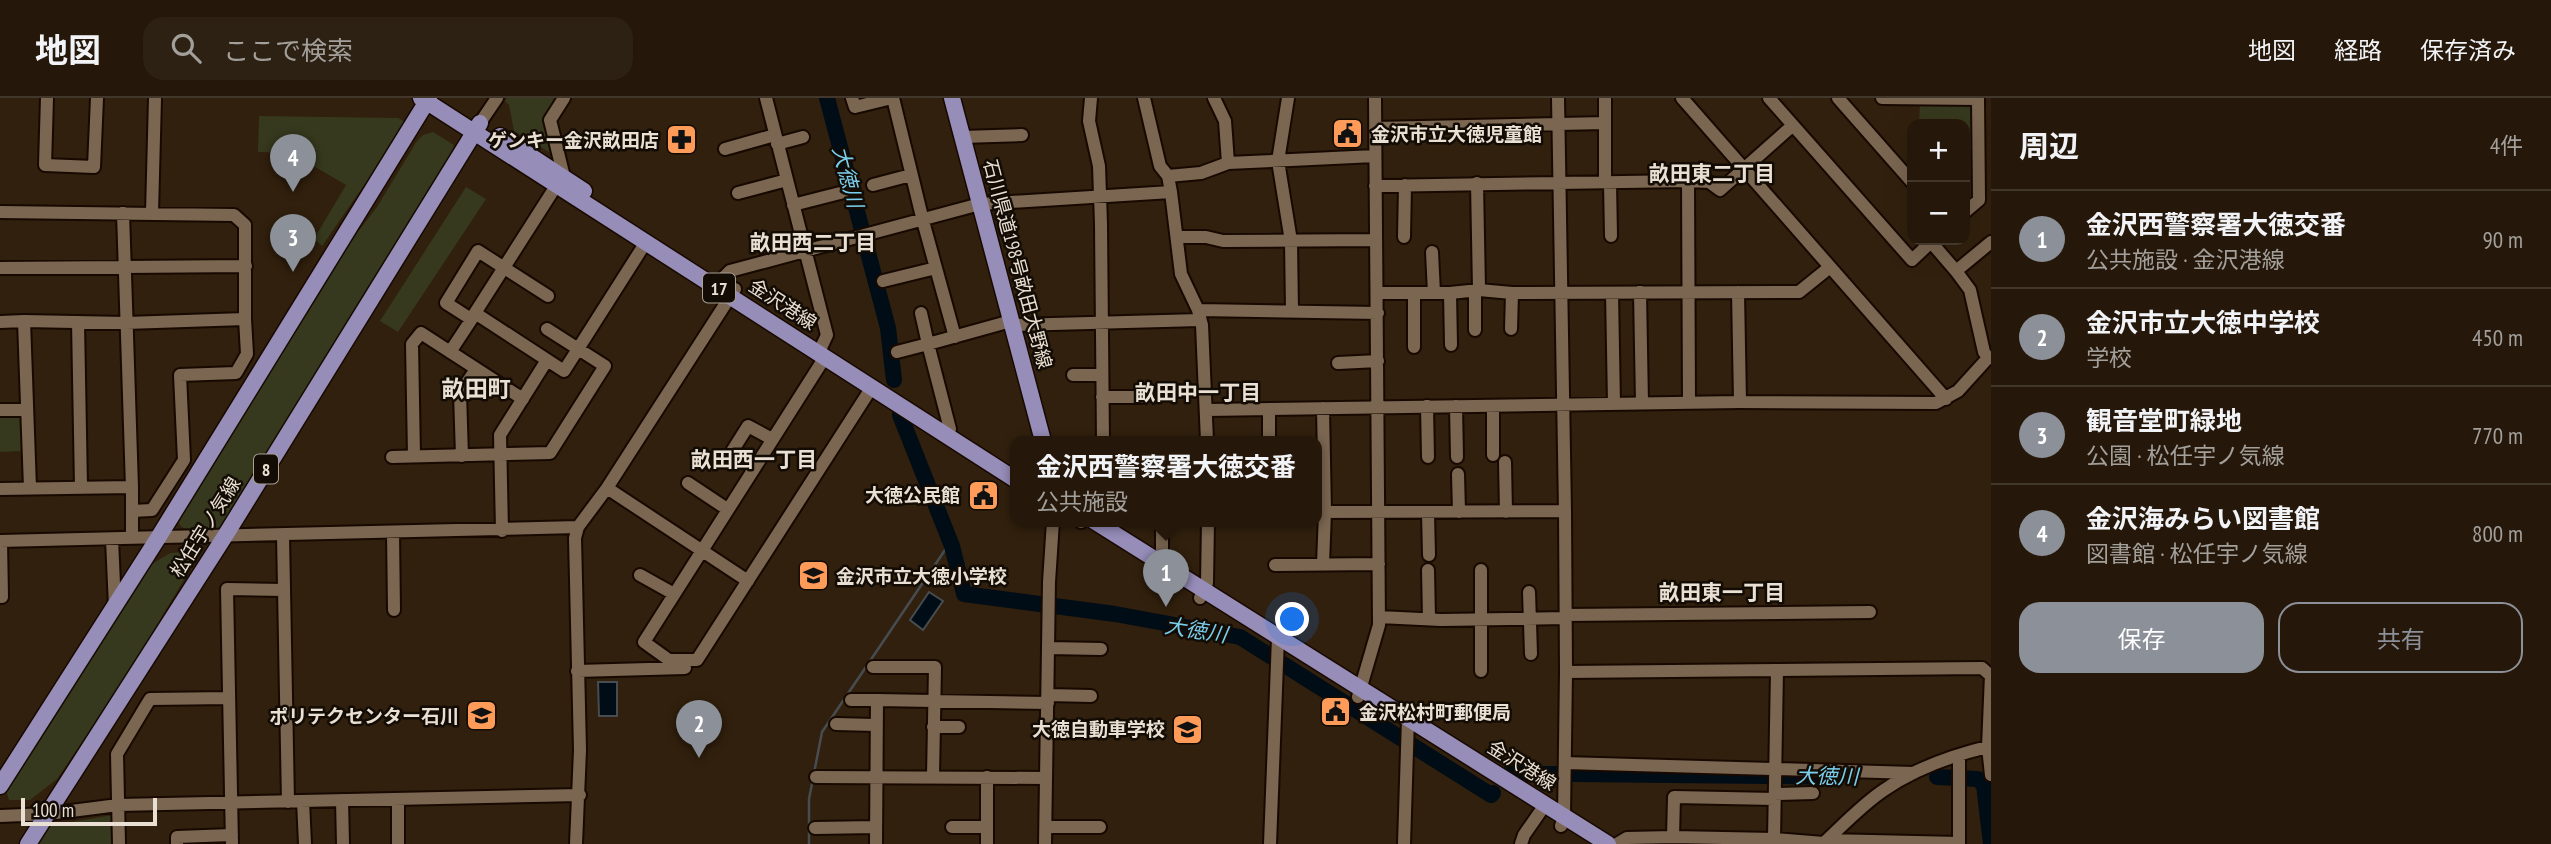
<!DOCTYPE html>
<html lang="ja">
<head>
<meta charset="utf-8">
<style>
	body { margin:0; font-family:"PT Sans Narrow","Noto Sans JP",sans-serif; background:#2d2113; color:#f1f3f6 }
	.controls { position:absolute; right:21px; top:21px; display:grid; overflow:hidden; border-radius:14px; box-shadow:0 7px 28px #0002 }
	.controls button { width:63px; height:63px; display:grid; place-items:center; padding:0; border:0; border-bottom:2px solid #42372b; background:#25180a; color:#f1f3f6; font:35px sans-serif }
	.scale { position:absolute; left:21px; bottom:18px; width:136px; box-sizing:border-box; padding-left:7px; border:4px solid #eadfd3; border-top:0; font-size:19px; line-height:24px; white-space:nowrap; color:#eadfd3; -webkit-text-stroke:5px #130c05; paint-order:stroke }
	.you { position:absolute; left:1293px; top:522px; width:24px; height:24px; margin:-18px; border:5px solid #fff; border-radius:50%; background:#1a73e8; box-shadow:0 0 0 10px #1a73e833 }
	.badge { display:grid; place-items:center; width:46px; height:46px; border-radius:50%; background:#8c9099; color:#fff; font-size:23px; font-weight:700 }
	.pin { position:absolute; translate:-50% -58px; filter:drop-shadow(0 2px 4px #0008) }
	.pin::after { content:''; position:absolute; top:37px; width:24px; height:21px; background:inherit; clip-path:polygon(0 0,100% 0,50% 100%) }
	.popup { position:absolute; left:1010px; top:338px; width:312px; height:91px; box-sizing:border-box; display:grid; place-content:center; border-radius:14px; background:#25180a; filter:drop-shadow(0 2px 5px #0005); font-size:23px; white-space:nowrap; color:#a3a09c }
	.popup b { font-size:26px; color:#f1f3f6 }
	.popup::after { content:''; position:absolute; left:50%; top:100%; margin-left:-14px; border:14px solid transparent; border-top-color:#25180a }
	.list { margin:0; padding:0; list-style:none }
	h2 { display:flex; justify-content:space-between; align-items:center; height:91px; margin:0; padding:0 28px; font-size:30px }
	h2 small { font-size:23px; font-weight:400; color:#a3a09c }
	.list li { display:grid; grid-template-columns:46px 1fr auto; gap:21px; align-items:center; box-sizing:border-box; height:98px; padding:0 28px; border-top:2px solid #42372b }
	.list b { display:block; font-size:26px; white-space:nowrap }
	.list p { margin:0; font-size:23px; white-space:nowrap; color:#a3a09c }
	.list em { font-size:23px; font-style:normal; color:#a3a09c }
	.actions { display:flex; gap:14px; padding:21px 28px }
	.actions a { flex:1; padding:16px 0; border:2px solid #8c9099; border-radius:21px; text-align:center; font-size:24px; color:#8c9099 }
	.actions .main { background:#8c9099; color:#fff }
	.icon { flex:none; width:38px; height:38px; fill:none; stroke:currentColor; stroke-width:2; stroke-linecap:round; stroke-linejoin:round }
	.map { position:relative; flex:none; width:1991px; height:746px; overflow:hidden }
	header { display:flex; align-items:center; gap:42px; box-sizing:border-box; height:98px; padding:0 35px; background:#25180a; border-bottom:2px solid #42372b }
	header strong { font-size:33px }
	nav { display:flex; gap:38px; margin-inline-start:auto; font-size:24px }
	.search { width:490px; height:63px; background:#2d2113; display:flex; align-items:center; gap:18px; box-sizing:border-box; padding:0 24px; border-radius:21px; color:#a3a09c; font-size:26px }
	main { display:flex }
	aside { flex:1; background:#25180a }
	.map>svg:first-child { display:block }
	.green { fill:#36391d }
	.water { fill:#000d16; stroke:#464c4f; stroke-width:2 }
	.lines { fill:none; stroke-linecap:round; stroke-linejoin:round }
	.stream { stroke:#464c4f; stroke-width:2.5 }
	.river { stroke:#000d16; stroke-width:16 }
	.minor-casing { stroke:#180900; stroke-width:16 }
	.major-casing { stroke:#180900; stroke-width:19 }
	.minor { stroke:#7a6651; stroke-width:12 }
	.major { stroke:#968db9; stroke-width:16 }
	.labels { text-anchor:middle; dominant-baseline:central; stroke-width:5; stroke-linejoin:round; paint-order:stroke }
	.shield { fill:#130c05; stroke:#aaa095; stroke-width:2 }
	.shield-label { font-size:18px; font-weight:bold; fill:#eadfd3 }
	.poi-label { font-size:19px; font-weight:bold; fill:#eadfd3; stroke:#130c05; text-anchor:end }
	.street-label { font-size:19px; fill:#eadfd3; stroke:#130c05 }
	.neighbourhood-label { font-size:21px; font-weight:bold; fill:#eadfd3; stroke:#130c05 }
	.water-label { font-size:21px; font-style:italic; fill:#7aceed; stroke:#130c05 }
	.quarter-label { font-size:23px; font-weight:bold; fill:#eadfd3; stroke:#130c05 }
</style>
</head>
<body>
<header>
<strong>地図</strong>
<div class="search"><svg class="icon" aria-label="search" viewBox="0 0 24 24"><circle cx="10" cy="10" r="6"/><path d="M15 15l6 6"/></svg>ここで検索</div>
<nav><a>地図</a><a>経路</a><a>保存済み</a></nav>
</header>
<main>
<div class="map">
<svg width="1991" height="746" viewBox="0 0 1991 746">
	<rect width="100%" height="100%" fill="#31200d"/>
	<!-- green -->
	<path class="green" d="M507 0H557L545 19 554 57 514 33 509 7 505 3Z
		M1920 5 1969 6 1974 9 1973 52H1965V26H1919Z
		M259 18 398 20 407 25 322 148 314 141 346 87 288 53 287 55 258 54Z
		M433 34 454 47 450 57 219 433C203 433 182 438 177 421L324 185 351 143 377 109 417 43 423 37Z
		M466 89 486 101 398 234 380 223Z
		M0 316 24 318V353L0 354Z
		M194 453 197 460 121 587 57 681 30 702H9L6 692 149 468 170 455Z
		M113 717 114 746H35L47 728Z"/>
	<!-- water -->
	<path class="water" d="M929 494 943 503 923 532 910 522Z
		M598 584H617V618H599Z"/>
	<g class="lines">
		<!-- stream -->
		<path class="stream" d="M809 746V701L822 634 945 452 952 448"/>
		<!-- river -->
		<path class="river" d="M827 0 888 230 894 282
			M900 317 952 448 964 496 1115 516 1240 539 1491 697 1493 695
			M1509 676H1561
			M1574 676 1769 678
			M1779 678 1838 679
			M1937 679 1978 681 1984 687 1991 746"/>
		<defs>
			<path id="minor" d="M47 0 45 67 94 69 97 0
				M766 0 827 237 819 254
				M852 0 855 9 892 0
				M893 0 923 123 955 239
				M1091 0 1089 23 1099 68 1101 126 1103 343
				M1144 0 1160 68 1168 78 1171 94 1181 176 1198 212 1202 227 1207 343
				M1214 0 1225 23 1228 65
				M1288 0 1278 63 1291 143 1292 213
				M1558 0 1565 413 1566 574 1564 719 1561 728
				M1682 0 1946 301
				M1769 0 1912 162 1931 144
				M1838 0 1912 84
				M1882 0 1978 1 1979 102 1965 114
				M480 25 497 0
				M1605 25V0
				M1375 30 1605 25V85
				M962 39 1022 37
				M777 46 803 39
				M725 51 775 37
				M1168 78 1201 75 1228 65 1375 58
				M564 79 550 22 564 0
				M1688 83 1689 305
				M1477 85 1479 192
				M1610 85 1611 138
				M873 87 911 77
				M556 88 475 215 564 273 646 144
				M1375 88 1688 83 1709 84 1720 92 1792 28
				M738 95 787 82
				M793 107 844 94
				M0 114 234 117 245 127V221L126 225 24 223 30 390
				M123 115 132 389V440
				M152 115 155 0
				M1178 139H1206L1223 143 1376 142
				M1404 139 1405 87
				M1934 142 1931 144 1956 173 1991 144
				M1432 154 1434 195
				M0 170 246 168
				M1956 173 1970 192 1984 254 1988 260
				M883 183 936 170
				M715 188 730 173 980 106 1171 94
				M1475 194V232
				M1640 194 1642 305
				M1738 194 1740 304
				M1378 195H1450L1479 192 1512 195 1799 194 1830 169
				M1450 195 1451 247
				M1612 195 1614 306
				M1198 212 1378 215
				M471 221 446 205 478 153 548 198
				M0 224 24 223
				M78 224 81 389
				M1012 227 1200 222
				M1511 231 1512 195
				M1414 249V195
				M450 254 475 216
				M897 254 928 246 921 215
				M825 259 644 544 669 562H697L872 289
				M1338 265 1378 263
				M1073 277H1102
				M1102 299H1141
				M1427 308 1428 359
				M1456 308 1457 359
				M1493 308V357
				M1323 310 1325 414 1323 466
				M1269 311V343
				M0 312H26
				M1207 312 1740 304 1936 305 1958 293 1988 260H1991
				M946 337 950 331 928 246 1011 223
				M414 358 412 246 421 235 523 301
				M462 358 460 295 476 271
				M392 359 550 355 605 268 547 231
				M1505 364 1506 414
				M754 370 731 355 748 328 772 341
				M1458 376 1459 414
				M688 385 727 411
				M607 390 748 483
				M0 391 132 389
				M132 413 152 412 184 362 180 277 236 275 247 256 245 221
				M1316 414 1565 413
				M1428 415 1429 457
				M1081 424 1082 423
				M502 433 500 337 547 262
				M393 435 394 512
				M283 437 288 704
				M112 441 115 509
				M0 443 578 429
				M1 443 2 499
				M1275 467 1379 466
				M1428 472 1429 520
				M1157 473 1162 467V423
				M640 477 674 496
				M1529 494 1531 556
				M1200 500 1207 485 1208 423
				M1565 517 1870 514
				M1379 519 1441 522 1566 520
				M1048 550 1101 551
				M873 569H935L933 679
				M577 573 685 570
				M1481 573V472
				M1566 574 1777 572
				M1991 577 1988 649 1991 677
				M1048 597 1091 598
				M1358 599 1379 527 1375 0
				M851 602H877
				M836 626 875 627
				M933 629H959
				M1047 629H1101
				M1565 665 1914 675
				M816 679 1046 680
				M1775 696 1813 695
				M398 701V746
				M342 702 343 746
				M303 703 305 746
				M0 718 48 716 118 707 580 697
				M952 729H987
				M1046 729H1100
				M815 730 876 729
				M1673 739 1674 699 1775 701
				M1827 742 1959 745V657
				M1826 743C1844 726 1863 706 1884 692 1916 670 1953 657 1991 648
				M1824 745 1774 741 1777 572 1982 570 1990 577
				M119 746 117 656 150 601 229 600
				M177 746V739L232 737
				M232 746 227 491 284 492
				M576 746 580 652 575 440 578 429 607 390 735 191
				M876 746 877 602 1048 605
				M987 746V679
				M1045 746 1049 484 1053 423
				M1270 746 1278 540
				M1404 746 1408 621
				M1521 746 1524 737 1540 714
				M1617 746 1627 740 1673 739 1774 741"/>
			<path id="major" d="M421 0 1016 382
				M952 0 1043 343
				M500 38 584 93
				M1094 423 1608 746
				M0 688 158 440 429 0
				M28 746 225 438 480 25"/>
		</defs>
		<!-- minor casing -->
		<use href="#minor" class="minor-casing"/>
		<!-- major casing -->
		<use href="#major" class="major-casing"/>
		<!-- minor -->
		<use href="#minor" class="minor"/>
		<!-- major -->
		<use href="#major" class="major"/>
	</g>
	<!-- icons -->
	<defs>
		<symbol id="civic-square" viewBox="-11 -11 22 22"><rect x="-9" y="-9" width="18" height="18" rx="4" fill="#fe9b59" stroke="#130c05"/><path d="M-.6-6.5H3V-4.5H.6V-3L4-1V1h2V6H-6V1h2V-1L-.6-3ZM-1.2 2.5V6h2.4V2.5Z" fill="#111"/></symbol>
		<symbol id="pharmacy-square" viewBox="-11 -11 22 22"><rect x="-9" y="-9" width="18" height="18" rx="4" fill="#fe9b59" stroke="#130c05"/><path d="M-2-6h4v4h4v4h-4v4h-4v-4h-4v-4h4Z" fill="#111"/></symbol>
		<symbol id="school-square" viewBox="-11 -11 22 22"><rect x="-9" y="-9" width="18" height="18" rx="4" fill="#fe9b59" stroke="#130c05"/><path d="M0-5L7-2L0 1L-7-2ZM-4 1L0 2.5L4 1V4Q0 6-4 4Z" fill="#111"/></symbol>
	</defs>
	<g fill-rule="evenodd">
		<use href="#civic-square" x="1330" y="18" width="35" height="35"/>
		<use href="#pharmacy-square" x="664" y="24" width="35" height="35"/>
		<use href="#civic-square" x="966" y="380" width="35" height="35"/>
		<use href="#school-square" x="796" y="460" width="35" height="35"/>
		<use href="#civic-square" x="1318" y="596" width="35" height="35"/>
		<use href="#school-square" x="464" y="600" width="35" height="35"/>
		<use href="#school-square" x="1170" y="614" width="35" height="35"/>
	</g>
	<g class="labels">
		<!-- shield labels -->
		<g class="shield">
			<rect x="703" y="175.5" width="32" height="29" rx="5"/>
			<rect x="254" y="356.5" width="24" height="29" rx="5"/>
		</g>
		<g class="shield-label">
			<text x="719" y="190">17</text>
			<text x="266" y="371">8</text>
		</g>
		<!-- poi labels -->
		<g class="poi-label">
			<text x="1371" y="36" text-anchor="start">金沢市立大徳児童館</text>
			<text x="659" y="42">ゲンキー金沢畝田店</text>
			<text x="960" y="397">大徳公民館</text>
			<text x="836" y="478" text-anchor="start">金沢市立大徳小学校</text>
			<text x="1359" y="614" text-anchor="start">金沢松村町郵便局</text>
			<text x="459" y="618">ポリテクセンター石川</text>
			<text x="1165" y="631">大徳自動車学校</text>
		</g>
		<!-- street labels -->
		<g class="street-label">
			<text transform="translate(1018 166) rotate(75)">石川県道198号畝田大野線</text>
			<text transform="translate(783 206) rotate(33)">金沢港線</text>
			<text transform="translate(205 429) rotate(-58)">松任宇ノ気線</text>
			<text transform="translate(1522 667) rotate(32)">金沢港線</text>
		</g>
		<!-- neighbourhood labels -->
		<g class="neighbourhood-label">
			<text x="1712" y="75">畝田東二丁目</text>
			<text x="813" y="144">畝田西二丁目</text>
			<text x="1198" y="294">畝田中一丁目</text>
			<text x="754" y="361">畝田西一丁目</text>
			<text x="1722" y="494">畝田東一丁目</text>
		</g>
		<!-- water labels -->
		<g class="water-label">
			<text transform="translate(848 79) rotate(75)">大徳川</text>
			<text transform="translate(1196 532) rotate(9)">大徳川</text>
			<text transform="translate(1827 678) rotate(1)">大徳川</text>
		</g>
		<!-- quarter labels -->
		<g class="quarter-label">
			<text x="476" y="290">畝田町</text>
		</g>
	</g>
</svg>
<div class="controls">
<button>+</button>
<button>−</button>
</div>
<div class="scale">100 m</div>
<div class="you"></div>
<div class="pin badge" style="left:1166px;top:509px">1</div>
<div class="popup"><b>金沢西警察署大徳交番</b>公共施設</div>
<div class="pin badge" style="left:699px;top:660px">2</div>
<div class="pin badge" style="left:293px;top:174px">3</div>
<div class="pin badge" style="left:293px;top:94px">4</div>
</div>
<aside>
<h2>周辺<small>4件</small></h2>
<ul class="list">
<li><span class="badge">1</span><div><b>金沢西警察署大徳交番</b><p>公共施設 · 金沢港線</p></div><em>90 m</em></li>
<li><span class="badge">2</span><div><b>金沢市立大徳中学校</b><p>学校</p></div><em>450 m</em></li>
<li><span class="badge">3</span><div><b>観音堂町緑地</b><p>公園 · 松任宇ノ気線</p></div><em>770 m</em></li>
<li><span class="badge">4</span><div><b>金沢海みらい図書館</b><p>図書館 · 松任宇ノ気線</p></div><em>800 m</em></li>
</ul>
<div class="actions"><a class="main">保存</a><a>共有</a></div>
</aside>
</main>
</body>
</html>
